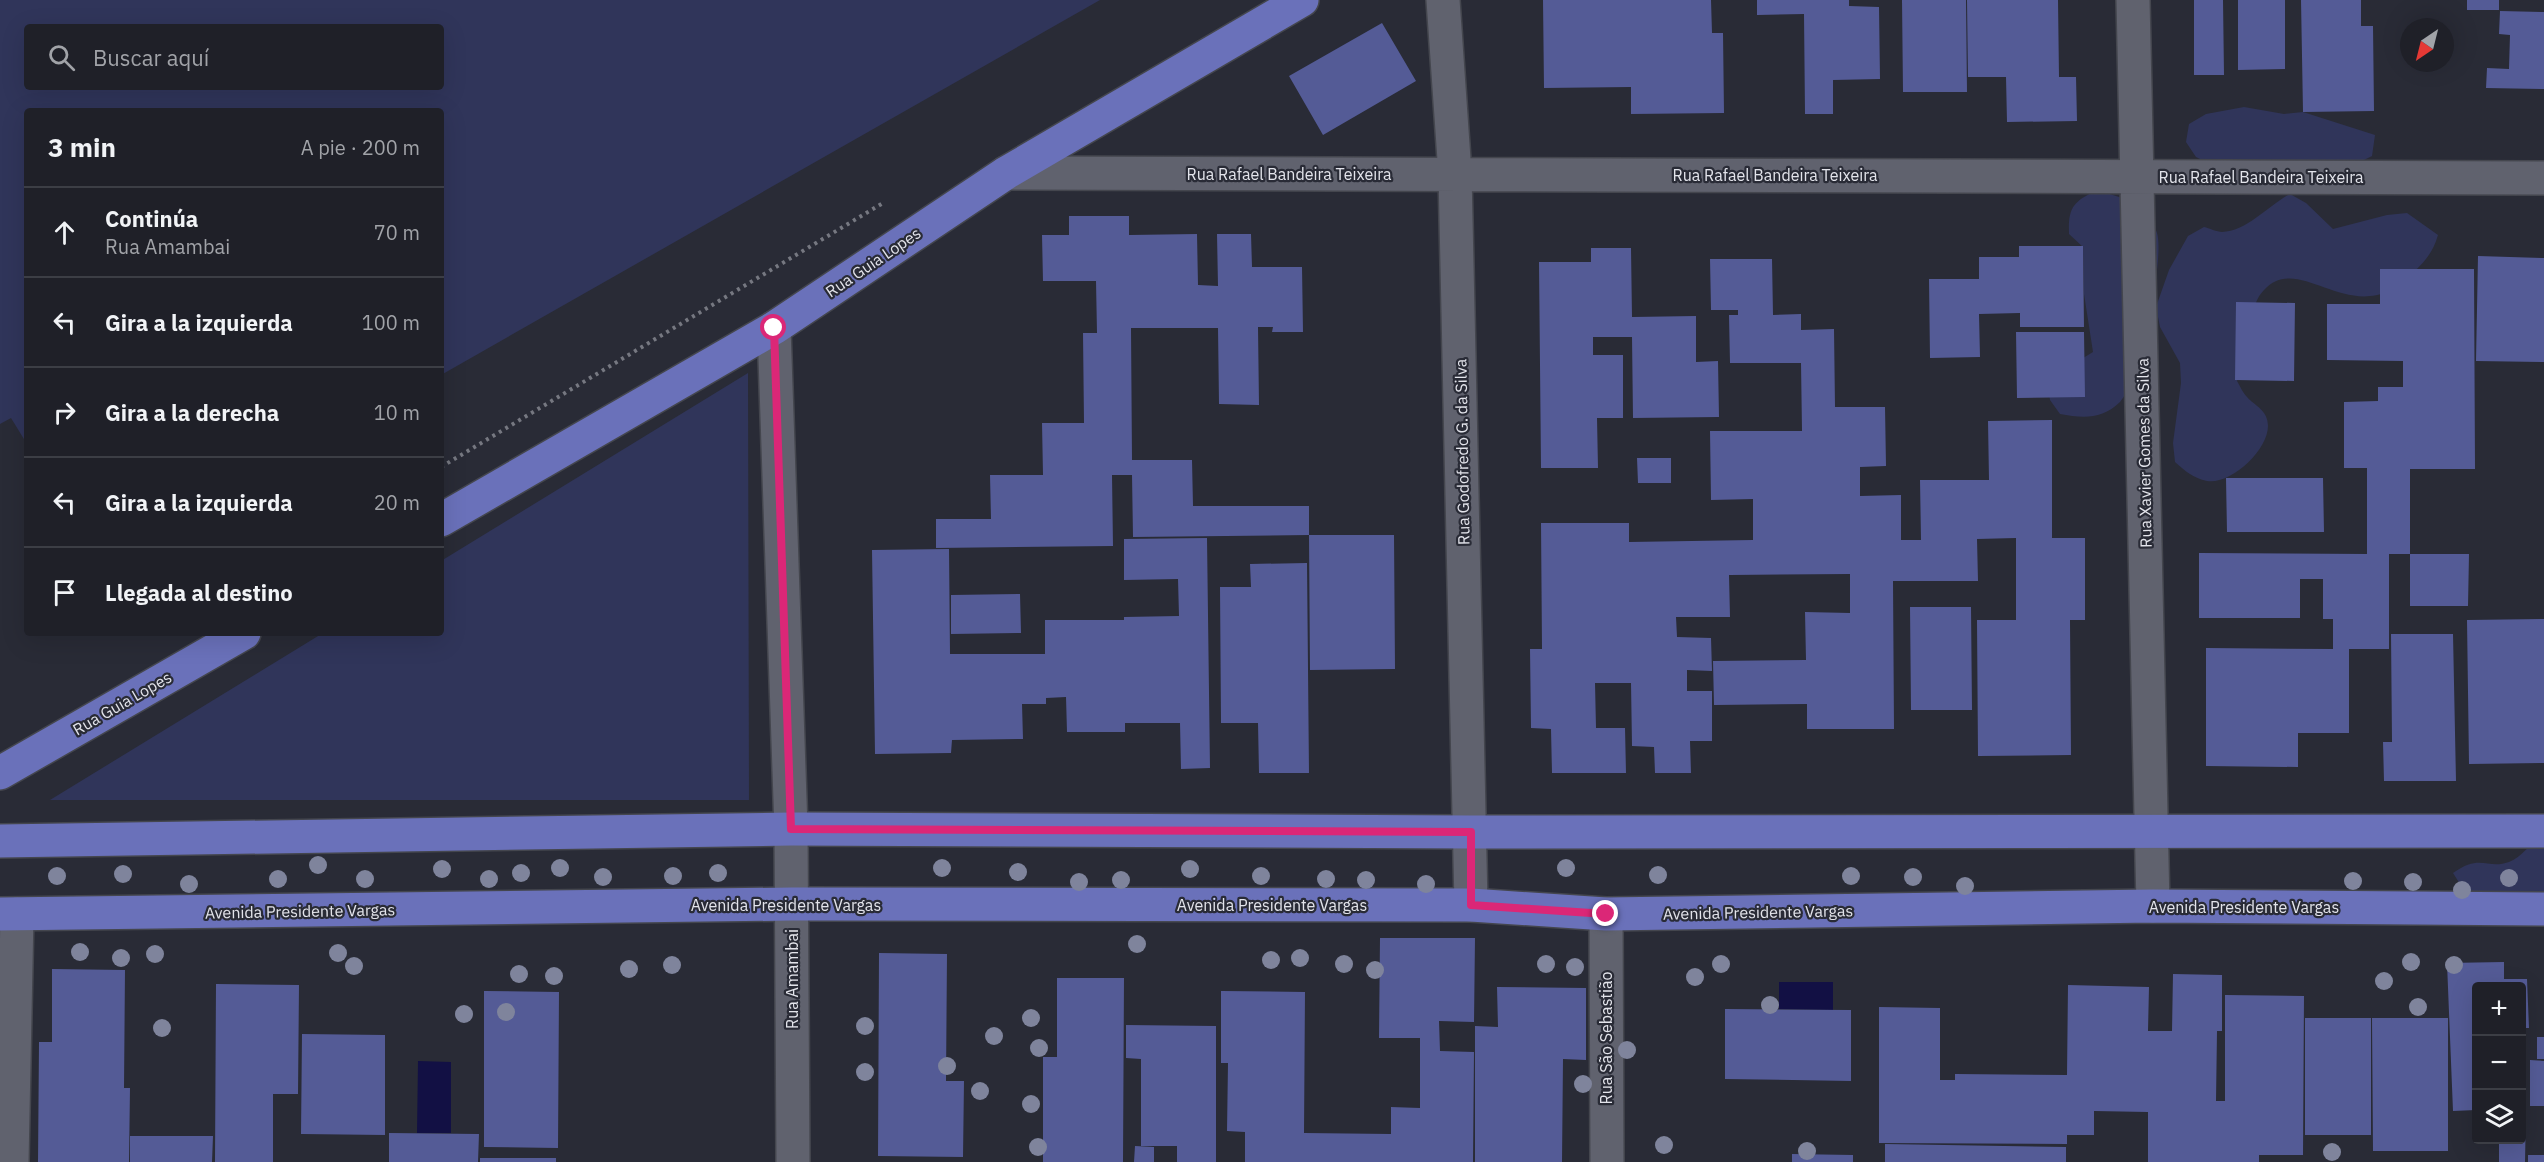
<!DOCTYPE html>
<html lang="es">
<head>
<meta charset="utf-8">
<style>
	body { margin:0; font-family:"IBM Plex Sans",sans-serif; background:#272830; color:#f1f3f6 }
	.controls { position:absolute; right:18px; bottom:18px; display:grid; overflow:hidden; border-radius:6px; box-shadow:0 6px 24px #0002 }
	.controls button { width:54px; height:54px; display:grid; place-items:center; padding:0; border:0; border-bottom:2px solid #3c3e45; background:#1f2028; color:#f1f3f6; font:30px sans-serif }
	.compass { position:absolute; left:2400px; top:18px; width:54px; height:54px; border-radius:50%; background:#1f2028; box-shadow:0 6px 24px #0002; rotate:215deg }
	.stop { position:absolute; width:18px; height:18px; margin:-14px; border:4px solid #db2777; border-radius:50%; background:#fff }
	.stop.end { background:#db2777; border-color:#fff; box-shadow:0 2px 6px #0008 }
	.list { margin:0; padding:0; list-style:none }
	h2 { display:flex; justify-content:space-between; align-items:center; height:78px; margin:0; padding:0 24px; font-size:26px }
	h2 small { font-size:20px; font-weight:400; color:#a1a3a8 }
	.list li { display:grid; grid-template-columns:39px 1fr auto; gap:18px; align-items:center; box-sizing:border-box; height:90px; padding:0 24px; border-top:2px solid #3c3e45 }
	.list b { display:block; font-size:22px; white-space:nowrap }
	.list p { margin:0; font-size:20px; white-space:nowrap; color:#a1a3a8 }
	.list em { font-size:20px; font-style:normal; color:#a1a3a8 }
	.icon { flex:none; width:33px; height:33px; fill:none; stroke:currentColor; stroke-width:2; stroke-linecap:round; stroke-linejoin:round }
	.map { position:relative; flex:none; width:2544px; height:1162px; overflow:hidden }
	.search { position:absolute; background:#1f2028; box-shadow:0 6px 24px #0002; left:24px; top:24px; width:420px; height:66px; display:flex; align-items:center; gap:15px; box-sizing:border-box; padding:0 21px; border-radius:6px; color:#a1a3a8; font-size:22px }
	.panel { position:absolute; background:#1f2028; box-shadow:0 6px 24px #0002; left:24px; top:108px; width:420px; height:528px; border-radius:6px }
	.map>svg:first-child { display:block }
	.green { fill:#30355a; fill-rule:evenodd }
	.water { fill:#121044 }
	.building { fill:#545b96 }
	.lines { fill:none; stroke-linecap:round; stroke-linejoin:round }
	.minor-casing { stroke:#44464e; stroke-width:36 }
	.major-casing { stroke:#44464e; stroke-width:36 }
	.path { stroke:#767881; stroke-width:4; stroke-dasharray:3 4.5; stroke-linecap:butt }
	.minor { stroke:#60626e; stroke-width:33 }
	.major { stroke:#6a71ba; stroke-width:33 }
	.tree { fill:#7f849c }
	.route { stroke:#db2777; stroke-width:8 }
	.labels { text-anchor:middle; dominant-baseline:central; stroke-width:4.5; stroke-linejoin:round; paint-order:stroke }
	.street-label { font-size:16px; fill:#e3e4eb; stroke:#292b36 }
</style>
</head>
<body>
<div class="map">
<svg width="2544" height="1162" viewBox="0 0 2544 1162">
	<rect width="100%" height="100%" fill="#292b36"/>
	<!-- green -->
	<path class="green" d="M0 0H1100L441 375V111H27V444L11 418 0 424ZM27 27H441V87H27Z
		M2244 107 2284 114 2303 112 2375 135 2372 156 2322 181 2212 165 2196 157 2186 142 2189 124 2206 114Z
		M2095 191C2121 195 2148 206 2157 233 2165 259 2139 383 2120 402 2102 420 2082 418 2060 414L2050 400 2047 380 2093 352 2084 294 2083 247 2069 234C2068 208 2073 202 2095 191Z
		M2290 194 2306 203 2333 229 2387 215 2407 213 2438 235C2433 252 2426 260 2414 272 2354 336 2302 249 2264 290 2249 305 2254 328 2249 346 2246 358 2241 370 2237 381 2240 386 2243 393 2247 397 2255 406 2268 410 2268 426 2268 450 2231 485 2207 481 2193 478 2185 471 2175 462L2173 443 2181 383 2180 363 2160 327 2156 307 2169 270 2188 236 2204 227C2209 228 2217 232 2222 232 2246 232 2269 205 2290 194Z
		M748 373 749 800H50L323 633H441V561Z
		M2544 838V918L2474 906 2453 873C2481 853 2487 870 2509 862 2523 857 2529 842 2544 838Z"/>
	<!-- water -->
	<path class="water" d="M1779 982H1833V1010L1779 1009Z
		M418 1061 451 1062V1133H417Z"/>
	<!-- building -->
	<path class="building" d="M1543 0H1711L1712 33H1723L1724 113 1631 114V87L1544 88Z
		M1757 0H1849V6L1879 7 1880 79 1833 80V114H1805L1804 14 1757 15Z
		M1902 0H1966L1967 92H1903Z
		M1967 0H2058L2059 77H2076L2077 121 2007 122 2006 77H1968Z
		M2194 0H2223L2224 75H2194Z
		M2238 0H2285V69L2238 70Z
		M2301 0H2361V26H2373L2374 111 2303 112Z
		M2467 0H2499V10H2467Z
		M2500 11 2544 12V89L2486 88 2487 68 2509 69 2510 35 2499 34Z
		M1382 23 1416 81 1323 135 1289 76Z
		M1069 216H1129V235L1197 234 1198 285 1218 286 1217 234H1251L1252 267H1302L1303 332H1272L1273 327H1258L1259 405 1219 404 1218 328H1131L1132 460H1192L1193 506H1309V535H1394L1395 669 1310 670 1309 535 1133 537 1132 475H1112L1113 546 936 548V519H991L990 475H1043L1042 423H1084L1083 333H1097L1096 281H1043L1042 235H1069Z
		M2019 246H2083L2084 327H2020V313L1979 314 1980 357 1930 358 1929 279H1979V257H2019Z
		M1591 248H1631L1632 317 1696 316V362L1718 361 1719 417 1633 418 1632 337H1593V355H1623V418H1597L1598 468H1541L1539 262H1591Z
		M2478 256 2544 258V362L2476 361Z
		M1710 259H1772L1773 315 1801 314V330L1834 329 1835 407H1885L1886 466 1860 467V496L1901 495V540H1921L1920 480H1989L1988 421 2052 420V538H2085V620H2070L2071 755 1978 756 1977 620H2016V538L1977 539 1978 581H1893L1894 729H1807V704L1714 705 1713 661 1806 660 1805 612 1850 613V574L1729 575 1730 617H1676L1677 637 1711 638 1712 671 1687 670V691H1712V741H1690L1691 773H1655L1654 747 1632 746 1631 683H1595L1596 728H1625L1626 773H1552L1551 729 1531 728 1530 649H1542L1541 523H1629V542L1753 540V499L1711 500 1710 431H1802L1801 363H1730L1729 315H1738V310H1711Z
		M2380 269H2474L2475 469H2410V554H2469L2468 606H2410V554H2389V649H2349V733H2298V767L2206 766V648L2333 649V619H2323V579H2300V618H2199V553L2367 554V468H2344V402L2378 401V387H2403V361L2327 360V304H2380Z
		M2236 302 2295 303 2294 381 2235 380Z
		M2016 332H2084L2085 397 2017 398Z
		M1637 458H1671V483H1638Z
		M2226 478H2323L2324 532H2227Z
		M1207 538 1210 768 1181 769 1180 723H1125V732H1067L1066 697 1046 698V704H1022L1023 739 952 740 951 753 875 754 872 550 949 549 950 654H1045V620H1124V617L1179 616 1178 579 1124 580V539Z
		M1307 563 1309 773H1259L1258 723H1221L1220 587H1251L1250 564Z
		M1020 594 1021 633 951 634V595Z
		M1910 607H1971L1972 710H1911Z
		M2544 619V763L2469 764 2467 620Z
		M2391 634H2453L2456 781H2384L2383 742H2392Z
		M1380 938H1475L1474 1022 1439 1021 1440 1051 1474 1052 1473 1162H1245V1132L1227 1131 1228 1063H1221V991L1305 992 1304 1133 1391 1134V1107L1420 1108V1038H1379Z
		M879 953 947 954 946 1081H964L963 1157 878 1156Z
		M2504 962V979H2527L2529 1028H2522V986H2476V1110L2453 1111 2447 963Z
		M52 969 125 970 124 1088H130L129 1162H38L39 1042H52Z
		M2173 974 2222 975V1031H2217L2216 1101H2225V995L2304 996 2303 1155H2259V1162H2148V1112L2094 1111V1135H2067V1144L1879 1143V1007L1940 1008V1080H1955V1074L2067 1075 2068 985 2149 987 2148 1031H2172Z
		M1057 978H1124L1123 1162H1043V1057H1057Z
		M216 984 299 985 298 1094H273V1162H215Z
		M1497 987 1586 988V1060L1563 1059 1562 1162H1475V1026L1498 1027Z
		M484 991 559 992 558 1148 484 1147Z
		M1725 1009 1851 1010V1081L1725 1079Z
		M2305 1018H2371V1135H2305Z
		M2372 1018H2448V1151H2373Z
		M1126 1025 1216 1026V1162H1177V1146H1141V1059L1126 1058Z
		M302 1034 385 1035V1135L301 1134Z
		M2537 1037H2544V1059H2537Z
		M2530 1060 2544 1061V1106H2530Z
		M2522 1110H2526L2525 1162H2499V1140H2522Z
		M389 1133 479 1134 478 1162H389Z
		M130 1136H213L212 1162H130Z
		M1885 1144 2066 1147V1162H1885Z
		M1135 1146 1154 1147V1162H1134Z
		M1792 1154 1853 1155V1162H1792Z
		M2528 1155H2544V1162H2528Z
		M480 1158H556V1162H480Z"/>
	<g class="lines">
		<defs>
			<path id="minor" d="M1443 0 1455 174 1471 905
				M2133 0 2153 906
				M1006 173 2544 178
				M774 328 791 829 793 1162
				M1606 914 1607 1162
				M12 1162 17 914"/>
			<path id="major" d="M441 520 774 328 1006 173 1302 0
				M0 773 244 633
				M0 841 791 829 1471 832 2544 831
				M0 914 792 904 1471 905 1606 914 2153 906 2544 909"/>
		</defs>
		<!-- minor casing -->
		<use href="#minor" class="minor-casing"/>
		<!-- major casing -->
		<use href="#major" class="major-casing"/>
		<!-- path -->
		<path class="path" d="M441 467 883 203"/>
		<!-- minor -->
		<use href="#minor" class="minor"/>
		<!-- major -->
		<use href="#major" class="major"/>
	</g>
	<!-- trees -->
	<g class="tree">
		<circle cx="318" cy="865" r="9"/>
		<circle cx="560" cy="868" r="9"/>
		<circle cx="942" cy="868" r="9"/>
		<circle cx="1566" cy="868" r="9"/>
		<circle cx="442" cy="869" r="9"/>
		<circle cx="1190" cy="869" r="9"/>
		<circle cx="1018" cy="872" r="9"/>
		<circle cx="521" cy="873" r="9"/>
		<circle cx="718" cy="873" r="9"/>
		<circle cx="123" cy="874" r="9"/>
		<circle cx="1658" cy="875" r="9"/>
		<circle cx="57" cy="876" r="9"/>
		<circle cx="673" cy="876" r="9"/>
		<circle cx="1261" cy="876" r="9"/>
		<circle cx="1851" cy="876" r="9"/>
		<circle cx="603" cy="877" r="9"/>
		<circle cx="1913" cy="877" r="9"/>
		<circle cx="2509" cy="878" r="9"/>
		<circle cx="278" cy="879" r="9"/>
		<circle cx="365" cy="879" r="9"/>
		<circle cx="489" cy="879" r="9"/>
		<circle cx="1326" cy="879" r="9"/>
		<circle cx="1121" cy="880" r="9"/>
		<circle cx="1366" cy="880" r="9"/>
		<circle cx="2353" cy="881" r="9"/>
		<circle cx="1079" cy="882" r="9"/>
		<circle cx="2413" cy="882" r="9"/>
		<circle cx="189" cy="884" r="9"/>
		<circle cx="1426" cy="884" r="9"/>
		<circle cx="1965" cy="886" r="9"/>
		<circle cx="2462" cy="890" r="9"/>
		<circle cx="1137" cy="944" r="9"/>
		<circle cx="80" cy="952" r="9"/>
		<circle cx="338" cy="953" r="9"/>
		<circle cx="155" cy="954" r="9"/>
		<circle cx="121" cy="958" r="9"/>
		<circle cx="1300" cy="958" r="9"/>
		<circle cx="1271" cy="960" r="9"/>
		<circle cx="2411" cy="962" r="9"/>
		<circle cx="1344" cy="964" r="9"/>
		<circle cx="1546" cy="964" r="9"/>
		<circle cx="1721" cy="964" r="9"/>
		<circle cx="672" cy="965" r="9"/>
		<circle cx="2454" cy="965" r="9"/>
		<circle cx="354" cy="966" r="9"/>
		<circle cx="1575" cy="967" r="9"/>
		<circle cx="629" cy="969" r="9"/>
		<circle cx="1375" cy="970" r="9"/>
		<circle cx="519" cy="974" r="9"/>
		<circle cx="554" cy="976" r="9"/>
		<circle cx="1695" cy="977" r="9"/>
		<circle cx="2384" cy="981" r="9"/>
		<circle cx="1770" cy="1005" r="9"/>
		<circle cx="2418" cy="1007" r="9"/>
		<circle cx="506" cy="1012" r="9"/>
		<circle cx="464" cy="1014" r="9"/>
		<circle cx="1031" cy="1018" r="9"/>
		<circle cx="865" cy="1026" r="9"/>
		<circle cx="162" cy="1028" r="9"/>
		<circle cx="994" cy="1036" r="9"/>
		<circle cx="1039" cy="1048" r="9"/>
		<circle cx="1627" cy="1050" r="9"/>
		<circle cx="947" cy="1066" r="9"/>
		<circle cx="865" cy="1072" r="9"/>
		<circle cx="1583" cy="1084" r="9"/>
		<circle cx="980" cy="1091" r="9"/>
		<circle cx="1031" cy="1104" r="9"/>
		<circle cx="1664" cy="1145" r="9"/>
		<circle cx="1038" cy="1147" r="9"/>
		<circle cx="1807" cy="1151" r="9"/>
		<circle cx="2332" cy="1152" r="9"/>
	</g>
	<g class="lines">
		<!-- route -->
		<path class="route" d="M774 328 791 829 1471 832V905L1606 914"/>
	</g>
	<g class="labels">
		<!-- street labels -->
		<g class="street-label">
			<text x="1289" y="174">Rua Rafael Bandeira Teixeira</text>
			<text x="1775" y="175">Rua Rafael Bandeira Teixeira</text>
			<text x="2261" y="177">Rua Rafael Bandeira Teixeira</text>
			<text transform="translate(873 262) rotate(-34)">Rua Guia Lopes</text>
			<text transform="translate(1462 452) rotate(-91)">Rua Godofredo G. da Silva</text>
			<text transform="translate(2144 453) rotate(-91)">Rua Xavier Gomes da Silva</text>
			<text transform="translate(122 703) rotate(-30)">Rua Guia Lopes</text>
			<text x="786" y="905">Avenida Presidente Vargas</text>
			<text x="1272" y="905">Avenida Presidente Vargas</text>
			<text x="2244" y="907">Avenida Presidente Vargas</text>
			<text transform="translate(300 911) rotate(-1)">Avenida Presidente Vargas</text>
			<text transform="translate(1758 912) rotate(-1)">Avenida Presidente Vargas</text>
			<text transform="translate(792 979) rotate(-90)">Rua Amambai</text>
			<text transform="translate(1606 1038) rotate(-90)">Rua São Sebastião</text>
		</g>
	</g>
</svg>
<div class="controls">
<button>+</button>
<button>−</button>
<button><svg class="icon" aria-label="layers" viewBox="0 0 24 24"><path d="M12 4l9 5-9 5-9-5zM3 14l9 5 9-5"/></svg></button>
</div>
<svg class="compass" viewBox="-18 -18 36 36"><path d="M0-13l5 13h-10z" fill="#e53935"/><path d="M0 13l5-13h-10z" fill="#a1a3a8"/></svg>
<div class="stop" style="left:774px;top:328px"></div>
<div class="stop end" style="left:1606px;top:914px"></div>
<div class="search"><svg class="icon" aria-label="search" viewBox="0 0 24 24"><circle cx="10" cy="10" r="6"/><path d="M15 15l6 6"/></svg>Buscar aquí</div>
<section class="panel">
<h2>3 min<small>A pie · 200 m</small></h2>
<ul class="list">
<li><svg class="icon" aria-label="ahead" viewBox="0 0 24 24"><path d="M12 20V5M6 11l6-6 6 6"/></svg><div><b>Continúa</b><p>Rua Amambai</p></div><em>70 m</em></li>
<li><svg class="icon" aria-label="left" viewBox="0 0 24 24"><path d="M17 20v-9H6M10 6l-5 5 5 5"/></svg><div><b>Gira a la izquierda</b></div><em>100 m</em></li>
<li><svg class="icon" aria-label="right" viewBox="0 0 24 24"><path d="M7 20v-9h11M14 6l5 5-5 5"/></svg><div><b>Gira a la derecha</b></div><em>10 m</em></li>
<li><svg class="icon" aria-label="left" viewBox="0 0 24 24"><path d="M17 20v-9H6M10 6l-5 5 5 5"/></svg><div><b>Gira a la izquierda</b></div><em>20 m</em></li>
<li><svg class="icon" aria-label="arrive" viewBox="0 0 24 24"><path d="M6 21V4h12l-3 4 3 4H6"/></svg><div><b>Llegada al destino</b></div></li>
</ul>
</section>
</div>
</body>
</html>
